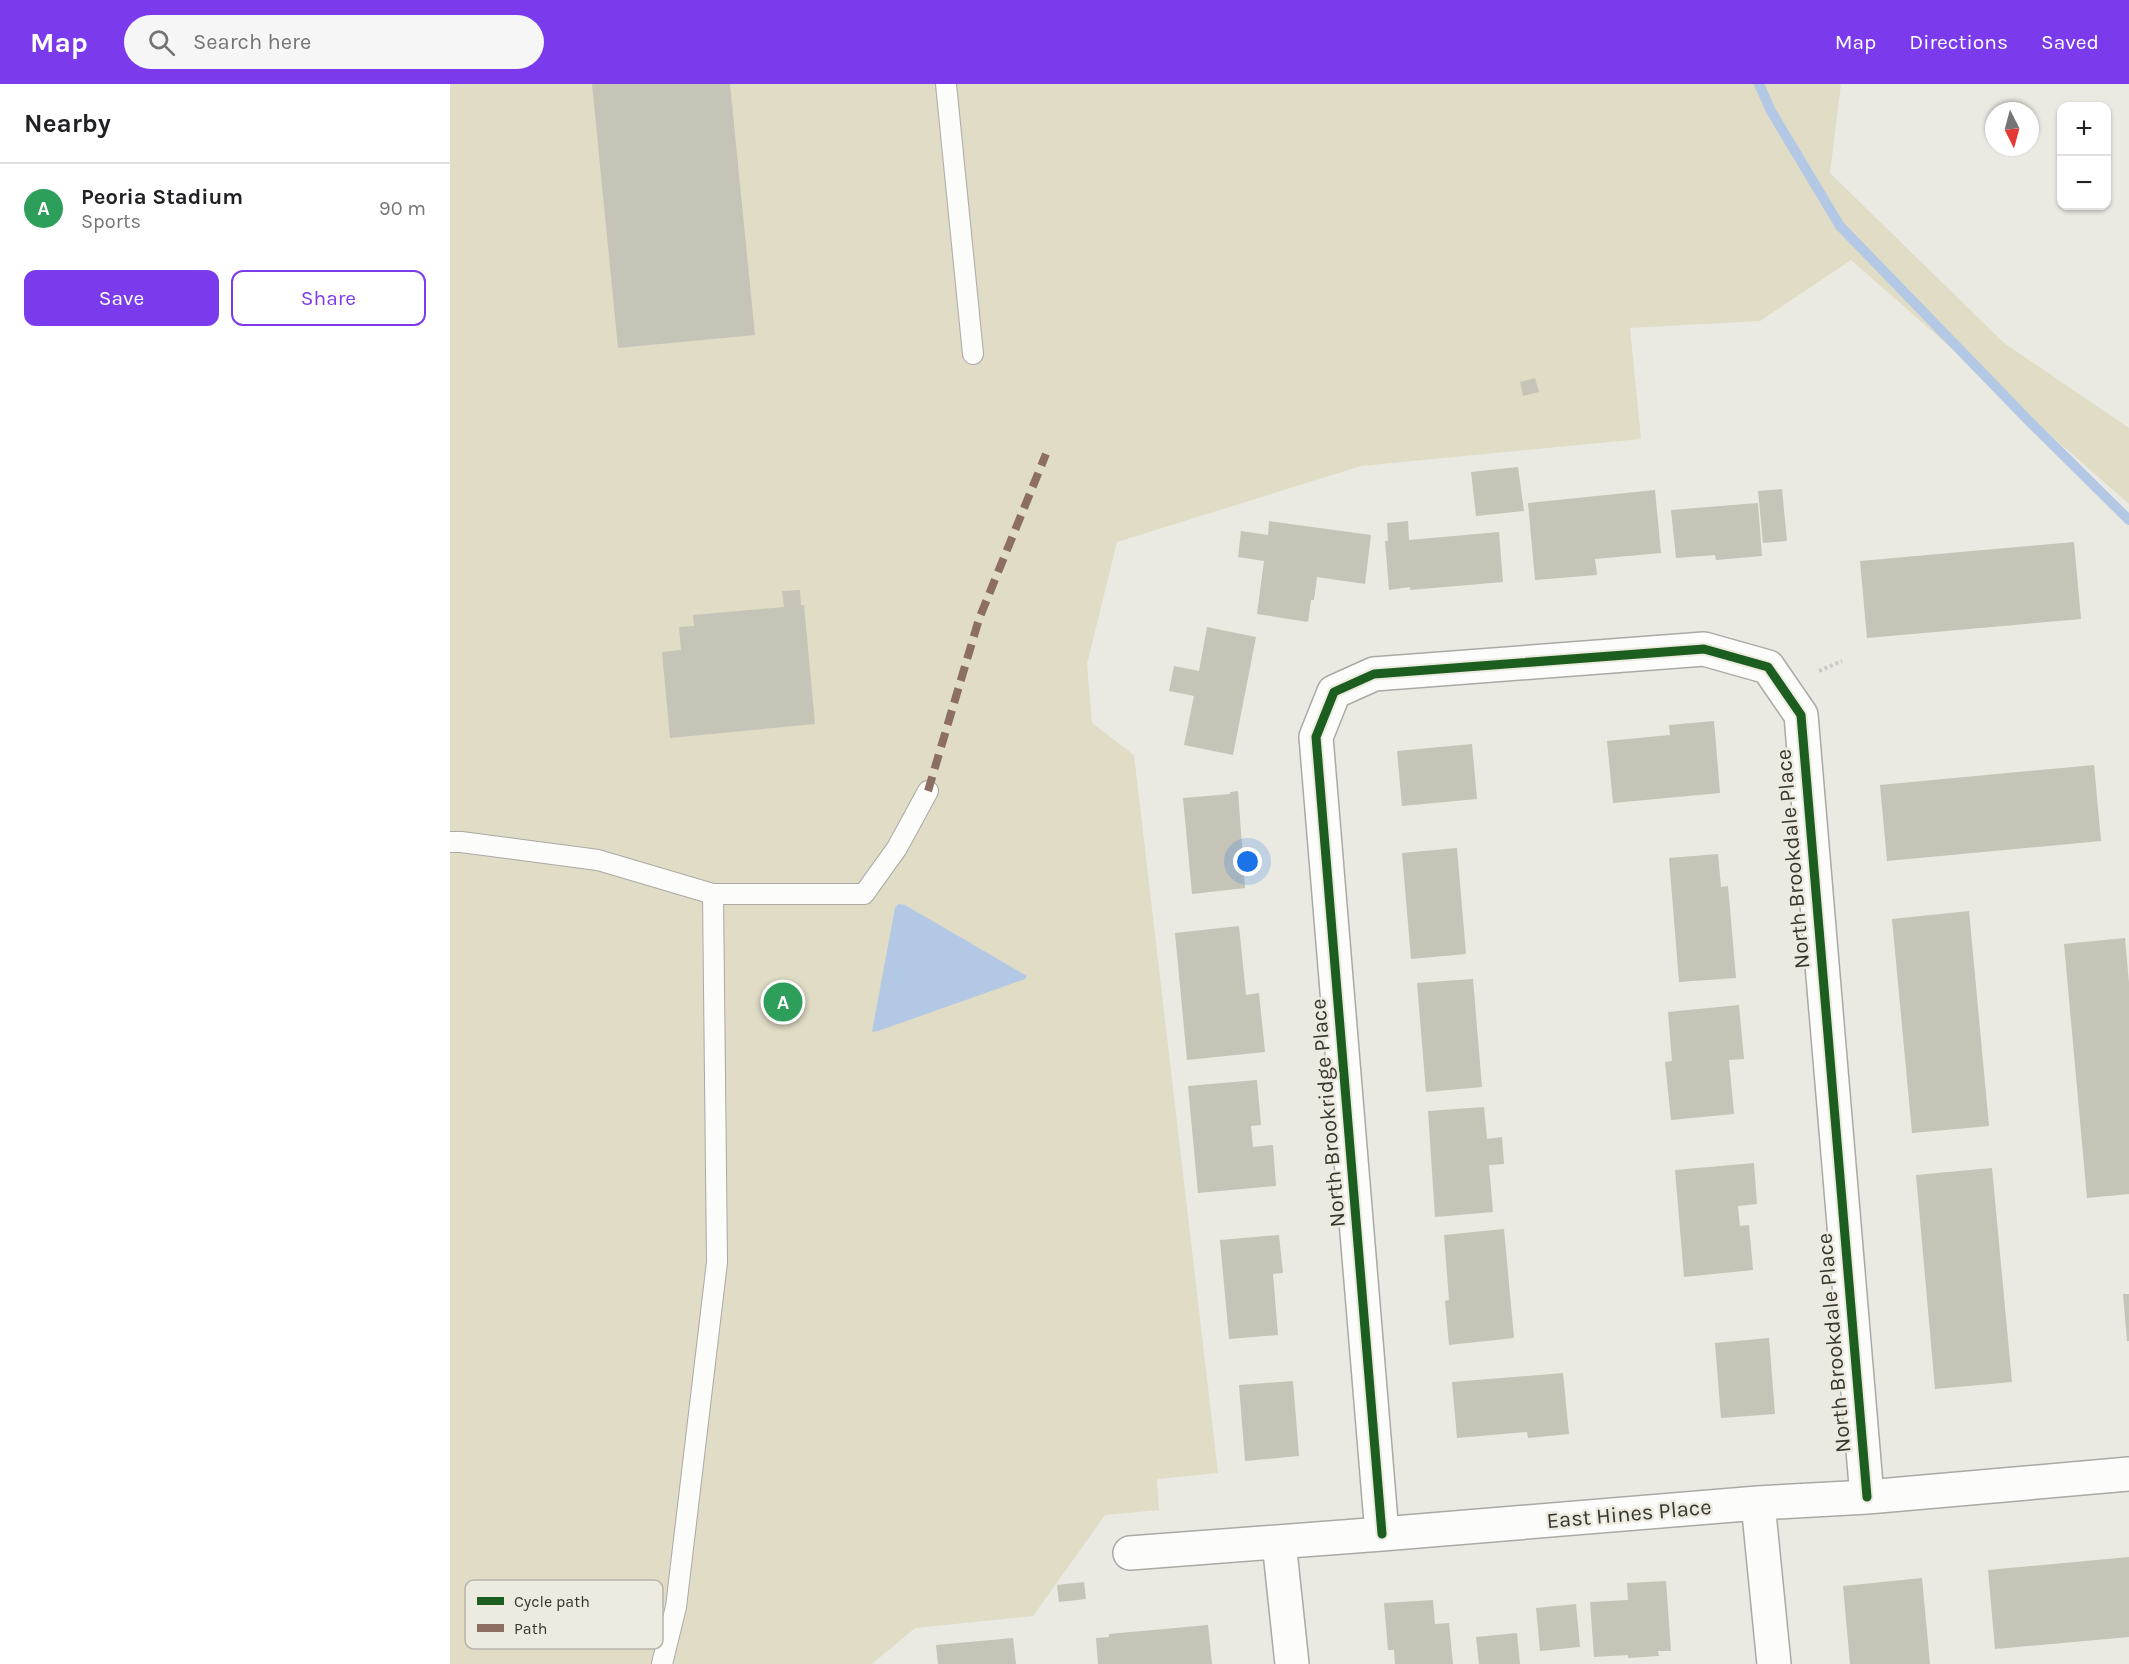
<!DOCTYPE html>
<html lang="en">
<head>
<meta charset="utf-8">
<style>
	body { margin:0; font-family:Karla,sans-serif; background:#f6f6f6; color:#202124 }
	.controls { position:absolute; right:18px; top:18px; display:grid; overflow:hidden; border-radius:12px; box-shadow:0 2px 4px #0004 }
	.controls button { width:54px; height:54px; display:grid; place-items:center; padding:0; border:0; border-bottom:2px solid #e0e0e0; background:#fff; color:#202124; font:30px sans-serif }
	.compass { position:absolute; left:1535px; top:18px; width:54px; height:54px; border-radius:50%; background:#fff; box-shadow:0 2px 4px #0004; rotate:174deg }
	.you { position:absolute; left:798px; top:778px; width:21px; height:21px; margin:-15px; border:4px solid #fff; border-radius:50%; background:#1a73e8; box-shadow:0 0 0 9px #1a73e833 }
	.badge { display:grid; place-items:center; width:39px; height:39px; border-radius:50%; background:#7c3aed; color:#fff; font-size:20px; font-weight:700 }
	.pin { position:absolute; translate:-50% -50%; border:3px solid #fff; box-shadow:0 2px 6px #0006 }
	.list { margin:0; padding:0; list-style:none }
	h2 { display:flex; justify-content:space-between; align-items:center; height:78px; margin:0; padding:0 24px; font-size:26px }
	h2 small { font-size:20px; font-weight:400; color:#757577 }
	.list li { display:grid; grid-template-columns:39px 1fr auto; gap:18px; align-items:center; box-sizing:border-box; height:90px; padding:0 24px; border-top:2px solid #e0e0e0 }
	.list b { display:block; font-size:22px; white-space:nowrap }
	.list p { margin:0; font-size:20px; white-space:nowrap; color:#757577 }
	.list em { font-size:20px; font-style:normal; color:#757577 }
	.actions { display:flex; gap:12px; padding:18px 24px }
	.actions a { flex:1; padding:14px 0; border:2px solid #7c3aed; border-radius:12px; text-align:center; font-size:21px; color:#7c3aed }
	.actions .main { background:#7c3aed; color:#fff }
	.icon { flex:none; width:33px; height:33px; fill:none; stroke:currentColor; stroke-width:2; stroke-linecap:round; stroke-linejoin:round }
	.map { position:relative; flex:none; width:1679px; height:1580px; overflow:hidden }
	header { display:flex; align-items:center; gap:36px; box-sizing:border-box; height:84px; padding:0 30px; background:#7c3aed; color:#fff }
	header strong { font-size:28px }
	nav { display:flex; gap:33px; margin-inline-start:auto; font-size:21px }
	.search { width:420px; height:54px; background:#f6f6f6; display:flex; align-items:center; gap:15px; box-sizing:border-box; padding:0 21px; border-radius:33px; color:#757577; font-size:22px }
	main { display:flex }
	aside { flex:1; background:#fff }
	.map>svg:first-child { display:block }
	.green { fill:#e0dcc5 }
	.water { fill:#b3c8e5 }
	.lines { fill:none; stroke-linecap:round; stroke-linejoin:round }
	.stream { stroke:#b3c8e5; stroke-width:10 }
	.building { fill:#c6c4b7 }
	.lane-casing { stroke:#aaa9a4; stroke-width:22 }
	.street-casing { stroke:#aaa9a4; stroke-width:36 }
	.path { stroke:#c9c9c7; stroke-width:4; stroke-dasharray:3 3; stroke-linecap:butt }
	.lane { stroke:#fcfcfb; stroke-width:20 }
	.street { stroke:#fcfcfb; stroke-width:33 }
	.quiet { stroke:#8d6e63; stroke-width:8; stroke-dasharray:15 8; stroke-linecap:butt }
	.cycleway-casing { stroke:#edebdf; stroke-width:13 }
	.cycleway { stroke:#1b5e20; stroke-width:9 }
	.labels { text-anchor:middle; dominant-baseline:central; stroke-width:5; stroke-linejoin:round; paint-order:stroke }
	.street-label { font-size:22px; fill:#373631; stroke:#edebdf }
	.key { fill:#edebdf; stroke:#b6b5ab; stroke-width:1.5 }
	.key-label { font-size:16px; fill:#373631 }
</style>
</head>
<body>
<header>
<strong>Map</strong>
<div class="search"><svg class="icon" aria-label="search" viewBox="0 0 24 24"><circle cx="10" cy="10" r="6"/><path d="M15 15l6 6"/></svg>Search here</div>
<nav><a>Map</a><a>Directions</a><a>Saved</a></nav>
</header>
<main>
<aside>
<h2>Nearby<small></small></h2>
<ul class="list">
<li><span class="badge" style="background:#2e9e5b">A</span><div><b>Peoria Stadium</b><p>Sports</p></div><em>90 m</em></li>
</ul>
<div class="actions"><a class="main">Save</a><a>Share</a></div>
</aside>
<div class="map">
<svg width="1679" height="1580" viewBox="0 0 1679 1580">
	<rect width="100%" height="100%" fill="#eae9e2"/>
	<!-- green -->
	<path class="green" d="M0 0H1391L1380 89 1554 259 1679 344V420L1401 176 1310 237 1180 244 1191 355 911 382 667 458 637 580 642 639 684 671 768 1389 707 1395 709 1426 655 1431 583 1532 465 1544 422 1580H0Z"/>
	<!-- water -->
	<path class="water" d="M448 820 455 821 577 892 575 895 428 947 422 948 445 824Z"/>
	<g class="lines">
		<!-- stream -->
		<path class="stream" d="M1309 0 1321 27 1390 142 1576 334 1679 436"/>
	</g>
	<!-- building -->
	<path class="building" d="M142 0H280L305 251 168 264Z
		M1085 294 1089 308 1073 312 1070 298Z
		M1068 383 1074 427 1026 432 1021 388Z
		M1332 405 1337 457 1313 459 1308 407Z
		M1205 406 1211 469 1145 475 1147 491 1085 496 1078 419Z
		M1308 419 1312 472 1266 476 1265 471 1226 474 1221 426Z
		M819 437 921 451 915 500 867 493 864 516H861L858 538 807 530 814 477 788 473 791 447 818 451Z
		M958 437 959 456 1049 448 1053 498 960 506V503L939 506 935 457H938L937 439Z
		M1624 458 1631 535 1417 554 1410 477Z
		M350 506 351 521H354L365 640 220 654 212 568 231 566 229 543 244 542 243 531 334 523 332 507Z
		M757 543 806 553 783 671 734 661 744 612 719 607 724 582 749 587Z
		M1264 637 1270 709 1163 719 1157 657 1220 651 1219 641Z
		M1022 660 1027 715 952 722 947 667Z
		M1644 681 1651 757 1437 777 1430 701Z
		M788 707 795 804 742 810 733 714 780 710V708Z
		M1007 764 1016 870 961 875 952 769Z
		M1268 770 1271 803 1278 802 1286 894 1229 898 1219 774Z
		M1519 827 1539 1042 1462 1049 1442 835Z
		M789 842 796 911 809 909 815 968 737 976 725 849Z
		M1675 854 1679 899V1110L1637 1114 1614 860Z
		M1023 895 1032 1003 976 1008 967 899Z
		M1289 921 1294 975 1279 976 1284 1030 1221 1036 1215 978 1222 977 1218 928Z
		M807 996 811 1041 801 1042 803 1063 823 1061 826 1102 748 1109 738 1002Z
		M1034 1023 1037 1055 1052 1053 1054 1080 1039 1081 1043 1128 985 1133 978 1027Z
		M1304 1079 1307 1120 1288 1122 1290 1142 1299 1141 1303 1186 1234 1193 1225 1086Z
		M1542 1084 1562 1298 1485 1305 1466 1091Z
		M1054 1145 1064 1254 999 1261 995 1217 999 1216 994 1151Z
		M829 1151 833 1189 823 1190 828 1251 779 1255 770 1156Z
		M1673 1210H1679V1257H1677Z
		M1319 1254 1325 1330 1271 1334 1265 1259Z
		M1113 1289 1119 1350 1078 1354 1077 1348 1007 1354 1002 1298Z
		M843 1297 849 1372 795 1377 789 1301Z
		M1679 1473V1553L1545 1565 1538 1486Z
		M1472 1494 1480 1580H1400L1393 1502Z
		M1216 1497 1221 1567H1208L1209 1572 1178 1574V1571L1144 1573 1140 1518 1178 1516 1177 1499Z
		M634 1498 636 1515 609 1518 607 1501Z
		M983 1516 985 1540 999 1539 1003 1580H945L944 1566H938L934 1519Z
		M1126 1520 1130 1563 1090 1567 1086 1524Z
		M758 1541 762 1580H648L646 1554 659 1553V1550Z
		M1067 1549 1070 1580H1029L1026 1553Z
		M563 1554 566 1580H488L486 1561Z"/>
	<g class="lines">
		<defs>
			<path id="lane" d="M496 0 523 270
				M0 758H11L148 776 263 810H414L447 764 478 707
				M212 1580 226 1523 267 1178 263 810"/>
			<path id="street" d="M1308 1419 1324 1580
				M932 1450 866 653 884 608 924 590 1254 565 1318 583 1351 631 1417 1413
				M829 1458 842 1580
				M680 1469 932 1450 1308 1419 1417 1413 1679 1390"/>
		</defs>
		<!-- lane casing -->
		<use href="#lane" class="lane-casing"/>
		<!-- street casing -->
		<use href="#street" class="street-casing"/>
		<!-- path -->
		<path class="path" d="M1369 587 1392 577"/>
		<!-- lane -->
		<use href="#lane" class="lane"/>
		<!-- street -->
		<use href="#street" class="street"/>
		<!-- quiet -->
		<path class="quiet" d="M478 707 529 535 596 370"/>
		<defs>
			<path id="cycleway" d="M932 1450 866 653 884 608 924 590 1254 565 1318 583 1351 631 1417 1413"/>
		</defs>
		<!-- cycleway casing -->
		<use href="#cycleway" class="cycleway-casing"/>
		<!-- cycleway -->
		<use href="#cycleway" class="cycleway"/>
	</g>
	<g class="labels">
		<!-- street labels -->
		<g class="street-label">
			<text transform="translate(1343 775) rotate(-95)">North Brookdale Place</text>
			<text transform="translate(878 1029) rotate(-95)">North Brookridge Place</text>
			<text transform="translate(1384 1259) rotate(-95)">North Brookdale Place</text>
			<text transform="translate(1179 1430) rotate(-5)">East Hines Place</text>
		</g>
	</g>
	<!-- legend -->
	<rect x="15" y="1496" width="198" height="69" rx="9" class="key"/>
	<rect x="27" y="1513" width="27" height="8" fill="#1b5e20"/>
	<rect x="27" y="1540" width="27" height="8" fill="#8d6e63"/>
	<g class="key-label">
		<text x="64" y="1523">Cycle path</text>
		<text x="64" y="1550">Path</text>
	</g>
</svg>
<div class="controls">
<button>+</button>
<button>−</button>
</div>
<svg class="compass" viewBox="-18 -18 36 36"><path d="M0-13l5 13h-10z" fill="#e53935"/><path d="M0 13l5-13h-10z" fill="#757577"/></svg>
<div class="you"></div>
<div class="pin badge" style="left:333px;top:918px;background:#2e9e5b">A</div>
</div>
</main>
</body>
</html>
